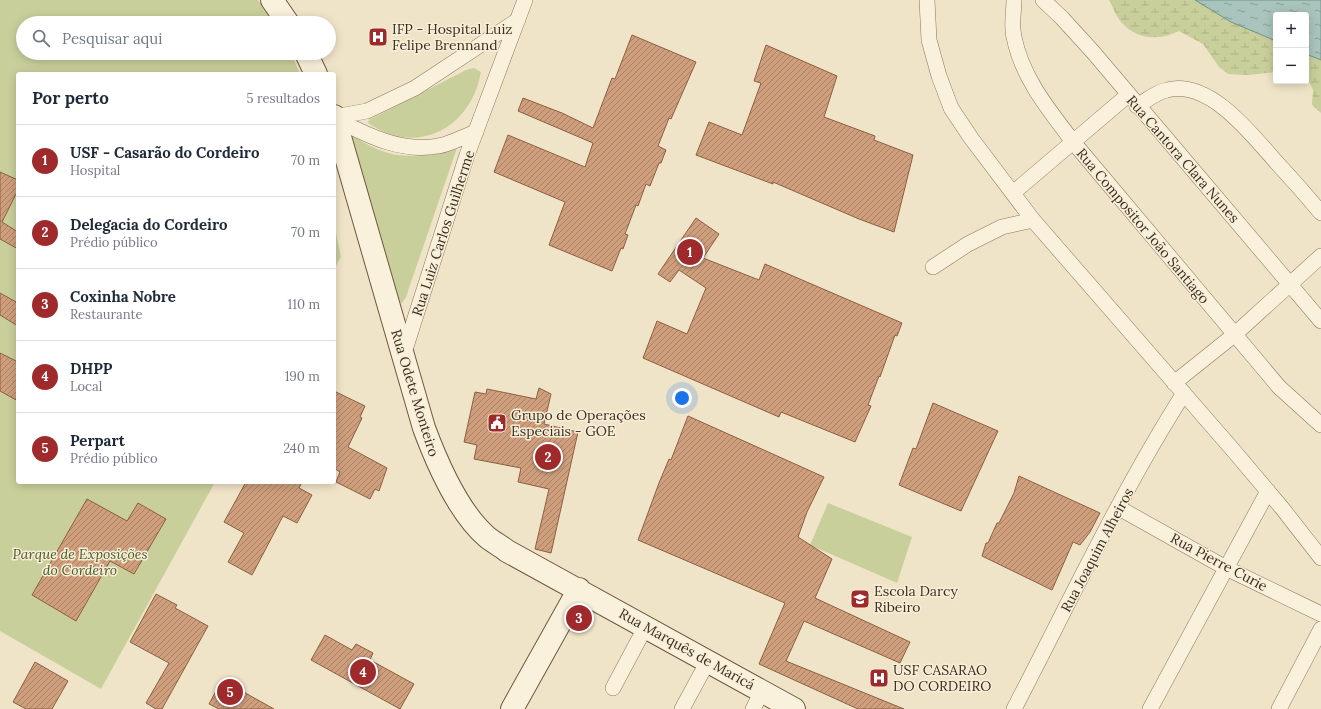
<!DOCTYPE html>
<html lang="pt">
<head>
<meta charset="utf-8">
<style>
	body { margin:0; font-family:Lora,serif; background:#f6f6f7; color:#1f2937 }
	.controls { position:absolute; right:12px; top:12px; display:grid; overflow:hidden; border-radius:4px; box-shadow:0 2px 10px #0003 }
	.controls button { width:36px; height:36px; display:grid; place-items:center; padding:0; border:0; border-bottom:1px solid #e0e1e3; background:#fff; color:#1f2937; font:20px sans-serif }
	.you { position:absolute; left:682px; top:398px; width:14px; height:14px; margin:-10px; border:3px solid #fff; border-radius:50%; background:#1a73e8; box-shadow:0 0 0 6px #1a73e833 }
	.badge { display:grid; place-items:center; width:26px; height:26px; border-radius:50%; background:#9e2a2b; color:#fff; font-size:13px; font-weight:700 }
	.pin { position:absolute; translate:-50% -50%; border:2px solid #fff; box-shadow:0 1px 4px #0006 }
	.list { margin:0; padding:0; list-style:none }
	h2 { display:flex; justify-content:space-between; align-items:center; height:52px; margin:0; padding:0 16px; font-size:17px }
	h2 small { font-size:13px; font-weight:400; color:#747a83 }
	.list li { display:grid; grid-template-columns:26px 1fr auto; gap:12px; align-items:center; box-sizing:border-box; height:72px; padding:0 16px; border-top:1px solid #e0e1e3 }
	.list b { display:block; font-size:15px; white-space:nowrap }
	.list p { margin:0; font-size:13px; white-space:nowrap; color:#747a83 }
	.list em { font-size:13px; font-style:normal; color:#747a83 }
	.icon { flex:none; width:22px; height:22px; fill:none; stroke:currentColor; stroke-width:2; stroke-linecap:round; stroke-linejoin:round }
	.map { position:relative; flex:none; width:1321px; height:709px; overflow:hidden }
	.search { position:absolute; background:#fff; box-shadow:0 2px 10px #0003; left:16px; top:16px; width:320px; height:44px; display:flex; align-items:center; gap:10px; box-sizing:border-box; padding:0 14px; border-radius:22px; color:#747a83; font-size:15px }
	.panel { position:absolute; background:#fff; box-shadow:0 2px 10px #0003; left:16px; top:72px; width:320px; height:412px; border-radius:4px }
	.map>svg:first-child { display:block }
	.wetland { fill:url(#wetland-marsh) }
	.park { fill:#c9cf9b }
	.water { fill:url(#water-ripples); stroke:#6f938a }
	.building { fill:url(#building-hatch); stroke:#8d5f41 }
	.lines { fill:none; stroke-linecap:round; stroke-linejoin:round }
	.street-casing { stroke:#8d765c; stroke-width:16 }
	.secondary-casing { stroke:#6f573f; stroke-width:24 }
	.street { stroke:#faf1dc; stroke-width:15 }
	.secondary { stroke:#faf1dc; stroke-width:22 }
	.labels { text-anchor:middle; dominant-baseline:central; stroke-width:3; stroke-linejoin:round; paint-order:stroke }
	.poi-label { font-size:14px; fill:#3d2e20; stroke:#f7eed8; text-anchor:start }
	.street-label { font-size:14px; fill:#3d2e20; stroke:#f7eed8 }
	.park-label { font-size:14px; font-style:italic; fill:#4d5a26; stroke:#f7eed8 }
</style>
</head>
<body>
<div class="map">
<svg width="1321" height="709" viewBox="0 0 1321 709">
	<defs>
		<pattern id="wetland-marsh" width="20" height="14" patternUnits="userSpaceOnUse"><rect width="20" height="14" fill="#c9cf9b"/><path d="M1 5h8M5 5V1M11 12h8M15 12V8" fill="none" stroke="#aeb285"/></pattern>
		<pattern id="water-ripples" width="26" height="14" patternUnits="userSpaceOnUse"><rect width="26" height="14" fill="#a9c4bc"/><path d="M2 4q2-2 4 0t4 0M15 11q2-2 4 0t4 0" fill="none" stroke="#8ba098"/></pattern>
		<pattern id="building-hatch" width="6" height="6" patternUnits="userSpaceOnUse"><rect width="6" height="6" fill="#cf9f7d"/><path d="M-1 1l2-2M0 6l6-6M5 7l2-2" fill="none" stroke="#a98266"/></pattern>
	</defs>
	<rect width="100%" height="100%" fill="#f0e4c8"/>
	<!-- wetland -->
	<path class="wetland" d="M1109 0H1195L1231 22 1276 41V72L1248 75 1228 74 1219 67 1203 44 1179 31C1159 41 1137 40 1121 22 1116 16 1113 7 1109 0Z
		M1306 54 1321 60V113L1312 105 1313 90 1306 75Z"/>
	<!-- park -->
	<path class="park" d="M0 0H258L274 23H23V53H291L300 74H18V482H215L101 689 0 631Z
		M474 68 481 72C471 129 416 157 368 123L369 120 466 70Z
		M350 134C391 161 410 160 456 146L457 148 406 297 402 303H399Z
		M334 223 341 257 334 269Z
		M828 503 912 537 897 583 810 545Z"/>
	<!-- water -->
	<path class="water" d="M1195 0H1321V60L1306 54V15H1276V41L1231 22Z"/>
	<!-- building -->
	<path class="building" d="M632 35 696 62 671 119 669 118 658 146 666 150 661 163H659L650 186 646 184 638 206 636 205 625 234 628 235 623 249 621 248 612 271 549 245 565 202 494 172 508 135 585 167 593 143 518 111 523 98 562 113 593 128 612 78 615 79Z
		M766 45 837 76 824 117 875 136 874 140 913 155 894 232 859 219 773 182V184L696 155 709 122 742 135 761 83 754 81Z
		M0 172 18 180V190L2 222 18 232V249L0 239Z
		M696 218 719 234 703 258 759 280 765 264 902 323 897 336 895 335 880 377 879 376 868 405 871 406 855 442 781 412 779 417 643 358 657 321 687 334 706 288 679 270 670 282 658 274Z
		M0 293 18 303V326L0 315Z
		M0 353 18 362V401L0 391Z
		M539 388 551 394 544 424 578 432 551 553 535 549 549 489 518 482 521 468 474 459 477 445 464 442 475 392 486 394 487 389 536 399Z
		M334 391 365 406 360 417 362 418 348 447 387 468 379 491 375 489 370 499 336 482 340 472 334 468Z
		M933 403 998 431 961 511 899 485 913 448 916 449Z
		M688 416 824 477 807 512 798 537 832 559 815 598 910 642 900 663 804 621 786 661 904 709H858L759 664 785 603 638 540 659 483 669 459 671 460Z
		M1019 476 1100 513 1090 532 1080 545 1073 542 1052 590 982 556 986 543H988L997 523H999L1014 493Z
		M246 482H302L299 488 312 495 297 523 283 516 252 575 228 562 244 533 224 522Z
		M87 499 127 521 138 503 166 519 134 574 110 561 76 621 32 595Z
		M156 594 177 605 175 608 208 626 162 709H156L146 703 169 663 130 642Z
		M325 635 352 650 356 644 373 653 370 660 414 684 400 709 311 660Z
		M35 662 68 681 52 709H26L13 702Z
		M222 680 274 709H219L209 704Z"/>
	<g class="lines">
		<defs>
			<path id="street" d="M927 0 929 40 939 76 951 108 971 138 1033 220 1233 450 1282 508 1321 558
				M1014 0C1014 12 1011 25 1014 37 1022 78 1049 110 1074 143L1279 387 1321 425
				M1043 0 1062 18 1093 52 1321 321
				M1137 106C1146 101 1156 92 1167 90 1210 79 1252 135 1277 163 1292 179 1307 196 1321 213
				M334 117 367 111 415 88 518 20
				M335 119C367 135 401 153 438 146 451 144 464 136 476 132
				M1013 193 1128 95
				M933 267 968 244 1002 227 1033 220
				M403 356 467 155 525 0
				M1174 383 1234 335 1321 256
				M1119 508 1226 568 1321 614
				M613 688 646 626
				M682 709 708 661
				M753 709 762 691
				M1014 709C1069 603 1120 494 1184 393
				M1150 709 1268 491
				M1279 709 1321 629"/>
			<path id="secondary" d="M272 0 288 23
				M306 53 316 74
				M334 116 424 428C437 463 458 512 487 537 493 542 501 546 507 551L794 709
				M512 709 579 589"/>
		</defs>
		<!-- street casing -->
		<use href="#street" class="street-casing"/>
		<!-- secondary casing -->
		<use href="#secondary" class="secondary-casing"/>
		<!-- street -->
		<use href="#street" class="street"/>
		<!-- secondary -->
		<use href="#secondary" class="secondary"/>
	</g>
	<!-- icons -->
	<defs>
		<symbol id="hospital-square" viewBox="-11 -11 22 22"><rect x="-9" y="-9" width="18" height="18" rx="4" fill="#9e2a2b" stroke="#f7eed8"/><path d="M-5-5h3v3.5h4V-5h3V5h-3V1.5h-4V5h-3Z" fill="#fff"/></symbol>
		<symbol id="civic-square" viewBox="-11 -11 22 22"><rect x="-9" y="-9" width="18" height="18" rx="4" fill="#9e2a2b" stroke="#f7eed8"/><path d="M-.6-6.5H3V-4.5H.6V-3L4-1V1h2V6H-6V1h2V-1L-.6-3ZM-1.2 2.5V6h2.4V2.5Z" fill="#fff"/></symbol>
		<symbol id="school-square" viewBox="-11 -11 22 22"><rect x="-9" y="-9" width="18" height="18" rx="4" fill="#9e2a2b" stroke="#f7eed8"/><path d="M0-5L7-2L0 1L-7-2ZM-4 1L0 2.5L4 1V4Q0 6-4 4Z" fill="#fff"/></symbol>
	</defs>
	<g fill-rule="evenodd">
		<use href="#hospital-square" x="367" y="26" width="22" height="22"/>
		<use href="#civic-square" x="486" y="412" width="22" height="22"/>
		<use href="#school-square" x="849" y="588" width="22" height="22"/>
		<use href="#hospital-square" x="868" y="667" width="22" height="22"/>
	</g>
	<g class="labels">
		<!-- poi labels -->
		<g class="poi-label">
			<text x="392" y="29">IFP - Hospital Luiz<tspan x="392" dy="16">Felipe Brennand</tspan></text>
			<text x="511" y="415">Grupo de Operações<tspan x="511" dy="16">Especiais - GOE</tspan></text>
			<text x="874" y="591">Escola Darcy<tspan x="874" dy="16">Ribeiro</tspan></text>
			<text x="893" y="670">USF CASARAO<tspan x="893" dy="16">DO CORDEIRO</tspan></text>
		</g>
		<!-- street labels -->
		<g class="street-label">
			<text transform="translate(1183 159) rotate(49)">Rua Cantora Clara Nunes</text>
			<text transform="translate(1143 226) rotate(50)">Rua Compositor João Santiago</text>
			<text transform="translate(443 233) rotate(-72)">Rua Luiz Carlos Guilherme</text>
			<text transform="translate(415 393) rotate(73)">Rua Odete Monteiro</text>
			<text transform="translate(1097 550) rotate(-62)">Rua Joaquim Alheiros</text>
			<text transform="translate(1219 562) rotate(28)">Rua Pierre Curie</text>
			<text transform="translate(687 649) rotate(29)">Rua Marquês de Maricá</text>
		</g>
		<!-- park labels -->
		<g class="park-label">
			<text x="80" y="554">Parque de Exposições<tspan x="80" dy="16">do Cordeiro</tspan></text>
		</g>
	</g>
</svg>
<div class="controls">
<button>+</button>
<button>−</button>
</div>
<div class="you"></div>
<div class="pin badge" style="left:690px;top:252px">1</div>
<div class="pin badge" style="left:548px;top:457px">2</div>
<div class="pin badge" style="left:579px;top:618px">3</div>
<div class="pin badge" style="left:363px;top:672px">4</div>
<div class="pin badge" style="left:230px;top:692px">5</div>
<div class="search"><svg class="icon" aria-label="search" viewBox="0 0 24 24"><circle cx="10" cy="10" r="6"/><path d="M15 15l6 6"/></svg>Pesquisar aqui</div>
<section class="panel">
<h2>Por perto<small>5 resultados</small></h2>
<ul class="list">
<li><span class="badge">1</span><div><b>USF - Casarão do Cordeiro</b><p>Hospital</p></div><em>70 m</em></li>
<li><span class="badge">2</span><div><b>Delegacia do Cordeiro</b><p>Prédio público</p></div><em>70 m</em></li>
<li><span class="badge">3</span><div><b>Coxinha Nobre</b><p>Restaurante</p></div><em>110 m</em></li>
<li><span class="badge">4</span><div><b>DHPP</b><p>Local</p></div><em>190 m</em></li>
<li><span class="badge">5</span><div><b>Perpart</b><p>Prédio público</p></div><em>240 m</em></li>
</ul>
</section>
</div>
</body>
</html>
